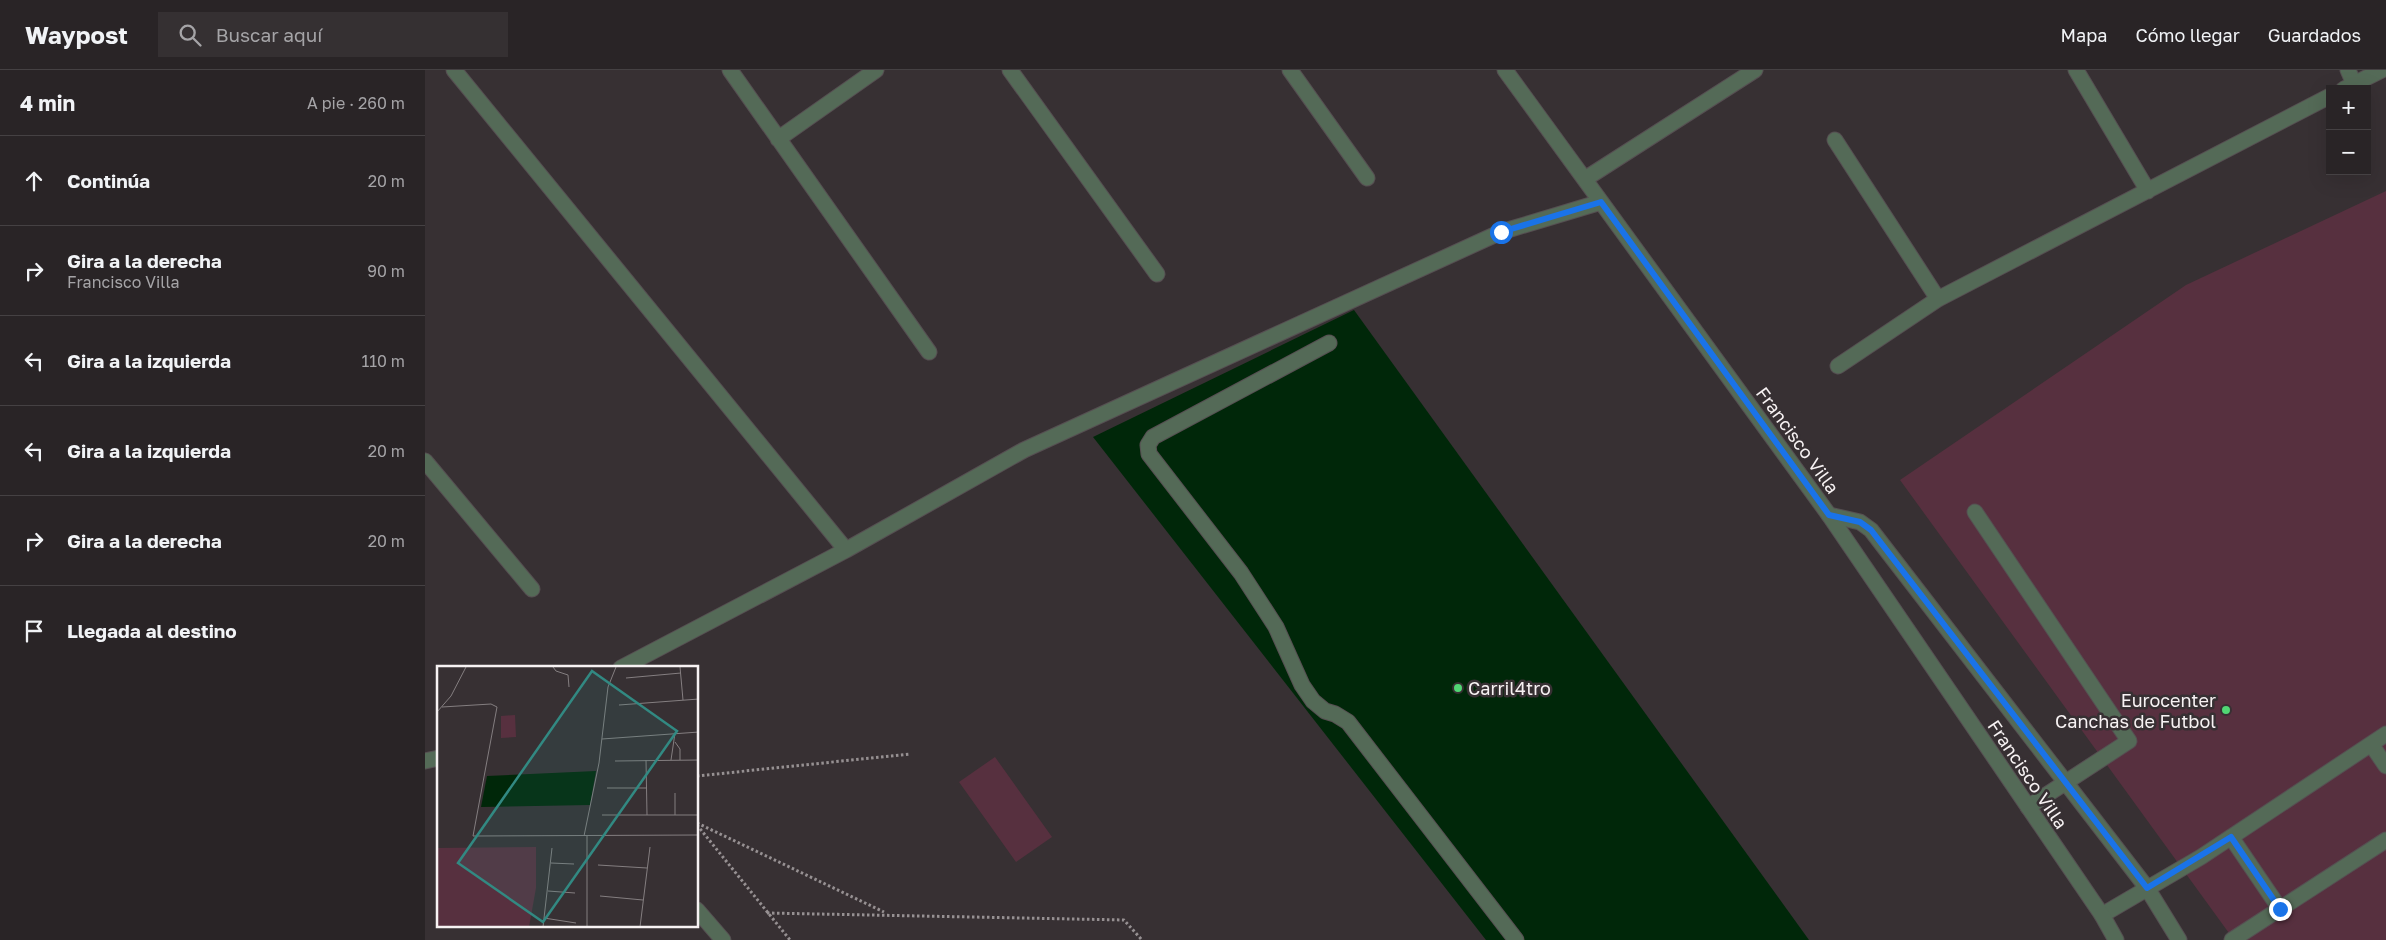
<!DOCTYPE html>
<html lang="es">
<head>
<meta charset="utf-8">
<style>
	body { margin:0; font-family:"Golos Text",sans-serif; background:#353032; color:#f1f3f6 }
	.controls { position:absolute; right:15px; top:15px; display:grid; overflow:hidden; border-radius:0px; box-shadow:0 5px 20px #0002 }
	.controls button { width:45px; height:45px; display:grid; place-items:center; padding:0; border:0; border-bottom:1px solid #454143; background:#292426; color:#f1f3f6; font:25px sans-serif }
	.stop { position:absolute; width:15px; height:15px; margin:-11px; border:4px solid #1a73e8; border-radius:50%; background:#fff }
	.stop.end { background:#1a73e8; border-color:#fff; box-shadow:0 1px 5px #0008 }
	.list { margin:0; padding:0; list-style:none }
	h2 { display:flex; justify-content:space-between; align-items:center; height:65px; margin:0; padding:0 20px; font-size:21px }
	h2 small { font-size:16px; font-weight:400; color:#a5a4a7 }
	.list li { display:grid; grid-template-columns:32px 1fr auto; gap:15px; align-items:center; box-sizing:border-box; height:90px; padding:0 20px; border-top:1px solid #454143 }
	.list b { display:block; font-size:19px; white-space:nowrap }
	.list p { margin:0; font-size:16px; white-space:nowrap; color:#a5a4a7 }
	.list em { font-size:16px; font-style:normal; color:#a5a4a7 }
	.icon { flex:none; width:28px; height:28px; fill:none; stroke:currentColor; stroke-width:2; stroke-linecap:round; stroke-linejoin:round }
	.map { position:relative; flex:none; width:1961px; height:870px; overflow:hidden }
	header { display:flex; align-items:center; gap:30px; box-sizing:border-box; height:70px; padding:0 25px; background:#292426; border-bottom:1px solid #454143 }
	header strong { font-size:24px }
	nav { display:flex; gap:28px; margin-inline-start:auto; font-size:18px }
	.search { width:350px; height:45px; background:#353032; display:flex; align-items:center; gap:12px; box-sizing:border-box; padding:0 18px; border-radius:0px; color:#a5a4a7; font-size:19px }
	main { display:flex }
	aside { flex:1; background:#292426 }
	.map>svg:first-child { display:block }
	.green { fill:#57303f }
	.water { fill:#002709 }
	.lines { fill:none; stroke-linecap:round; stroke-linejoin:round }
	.lane-casing { stroke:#564f52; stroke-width:17 }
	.street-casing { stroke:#564f52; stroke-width:17 }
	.path { stroke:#969092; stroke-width:3; stroke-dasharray:2.5 2.5; stroke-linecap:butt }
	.lane { stroke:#546a57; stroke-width:15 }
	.street { stroke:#546a57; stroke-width:15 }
	.route { stroke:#1a73e8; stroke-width:6 }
	.poi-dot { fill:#51d674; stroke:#373033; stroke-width:2 }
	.labels { text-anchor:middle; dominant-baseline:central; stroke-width:5; stroke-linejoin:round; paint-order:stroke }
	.street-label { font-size:18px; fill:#f7f2f3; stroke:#373033 }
	.poi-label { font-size:18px; fill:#f7f2f3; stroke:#373033; text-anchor:start }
	.inset-road { fill:none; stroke:#847e80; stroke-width:1 }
	.view { fill:#328982; fill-opacity:0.15; stroke:#328982; stroke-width:2.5 }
	.inset-edge { fill:none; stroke:#f7f2f3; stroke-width:2.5 }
</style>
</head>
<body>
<header>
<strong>Waypost</strong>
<div class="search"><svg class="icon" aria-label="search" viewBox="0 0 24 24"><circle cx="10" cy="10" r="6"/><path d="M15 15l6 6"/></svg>Buscar aquí</div>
<nav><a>Mapa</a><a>Cómo llegar</a><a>Guardados</a></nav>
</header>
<main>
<aside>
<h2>4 min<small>A pie · 260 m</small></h2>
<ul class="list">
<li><svg class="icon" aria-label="ahead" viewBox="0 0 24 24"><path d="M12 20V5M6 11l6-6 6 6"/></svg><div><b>Continúa</b></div><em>20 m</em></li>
<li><svg class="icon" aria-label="right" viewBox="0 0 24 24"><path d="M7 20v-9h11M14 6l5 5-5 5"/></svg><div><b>Gira a la derecha</b><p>Francisco Villa</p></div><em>90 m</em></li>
<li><svg class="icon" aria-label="left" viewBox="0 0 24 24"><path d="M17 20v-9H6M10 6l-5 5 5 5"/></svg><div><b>Gira a la izquierda</b></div><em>110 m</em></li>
<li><svg class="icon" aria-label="left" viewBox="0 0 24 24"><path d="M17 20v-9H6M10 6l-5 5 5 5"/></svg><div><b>Gira a la izquierda</b></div><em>20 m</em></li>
<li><svg class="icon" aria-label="right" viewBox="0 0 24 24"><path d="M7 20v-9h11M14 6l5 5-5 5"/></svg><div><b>Gira a la derecha</b></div><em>20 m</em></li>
<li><svg class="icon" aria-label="arrive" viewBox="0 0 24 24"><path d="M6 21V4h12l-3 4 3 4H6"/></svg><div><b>Llegada al destino</b></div></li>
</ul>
</aside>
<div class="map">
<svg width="1961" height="870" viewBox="0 0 1961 870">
	<rect width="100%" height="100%" fill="#373033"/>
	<!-- green -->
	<path class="green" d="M1961 121V870H1809L1475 410 1761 215Z
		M570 687 627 767 591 792 534 712Z"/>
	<!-- water -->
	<path class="water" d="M929 240 1384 870H1061L668 367Z"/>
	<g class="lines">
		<defs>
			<path id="lane" d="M904 273 728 367 723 375 724 384 816 503 851 557 877 615 888 631 900 641 910 644 923 652 1091 870
				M1550 442 1704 671 1603 737
				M1404 445 1435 452 1446 460 1722 818 1754 870
				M1946 674 1961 696
				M1806 767 1855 839
				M272 840 298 870
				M1677 845 1776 787 1961 664
				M1807 870 1961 770"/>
			<path id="street" d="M29 0 421 480
				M305 0 504 282
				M585 0 732 204
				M865 0 942 108
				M1080 0 1404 445 1677 845 1691 870
				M1651 0 1723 121
				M1923 0 1929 14
				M1919 19 1957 0
				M353 69 451 0
				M1410 70 1513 229
				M1160 109 1330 0
				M1413 296 1513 229 1905 26
				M0 391 107 519
				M196 598 421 480 599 380 1076 162 1176 132
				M0 691 14 688"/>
		</defs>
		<!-- lane casing -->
		<use href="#lane" class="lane-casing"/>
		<!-- street casing -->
		<use href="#street" class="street-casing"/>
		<!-- path -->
		<path class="path" d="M272 706 485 684
			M272 753 459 842
			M272 755 365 870
			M342 843 699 850 717 870"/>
		<!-- lane -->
		<use href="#lane" class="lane"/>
		<!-- street -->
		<use href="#street" class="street"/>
	</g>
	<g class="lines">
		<!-- route -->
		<path class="route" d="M1076 162 1176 132 1404 445 1435 452 1446 460 1722 818 1806 767 1855 839"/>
	</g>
	<!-- markers -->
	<g class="poi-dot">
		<circle cx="1033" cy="618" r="5"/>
		<circle cx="1801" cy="640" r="5"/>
	</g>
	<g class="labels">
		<!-- street labels -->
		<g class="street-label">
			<text transform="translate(1373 370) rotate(54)">Francisco Villa</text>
			<text transform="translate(1603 704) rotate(56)">Francisco Villa</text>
		</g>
		<!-- poi labels -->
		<g class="poi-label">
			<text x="1043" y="618">Carril4tro</text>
			<text x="1791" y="630" text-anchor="end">Eurocenter<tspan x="1791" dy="21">Canchas de Futbol</tspan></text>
		</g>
	</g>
	<!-- overview -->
	<g transform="translate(12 596)">
		<rect width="261" height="261" fill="#373033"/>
		<path d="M78 49 79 71 64 72V50ZM99 181V222L92 261H0V182Z" fill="#57303f"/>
		<path d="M159 105 153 139 44 141 50 110Z" fill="#002709"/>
		<path class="inset-road" d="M116 1 119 5 131 9 132 21M243 1 246 34M189 12 244 7M182 39 262 33M5 41 54 38 60 41 36 170 262 169M0 46 14 30 29 1M165 73 262 66M238 76 243 83V94M209 94 210 149M234 94 238 67M178 95 262 94M170 122H210M165 149H262M238 149V127M147 170 162 97 171 21 179 1M150 170V261M114 197 137 198M161 199 210 202M111 225 138 227M163 230 206 234M107 252 139 257M106 261 115 182M203 261 213 181"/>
		<path class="view" d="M155 5 240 65 106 256 21 197Z"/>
		<rect width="261" height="261" class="inset-edge"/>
	</g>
</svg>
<div class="controls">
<button>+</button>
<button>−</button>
</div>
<div class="stop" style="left:1076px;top:162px"></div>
<div class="stop end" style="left:1855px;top:839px"></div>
</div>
</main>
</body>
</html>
